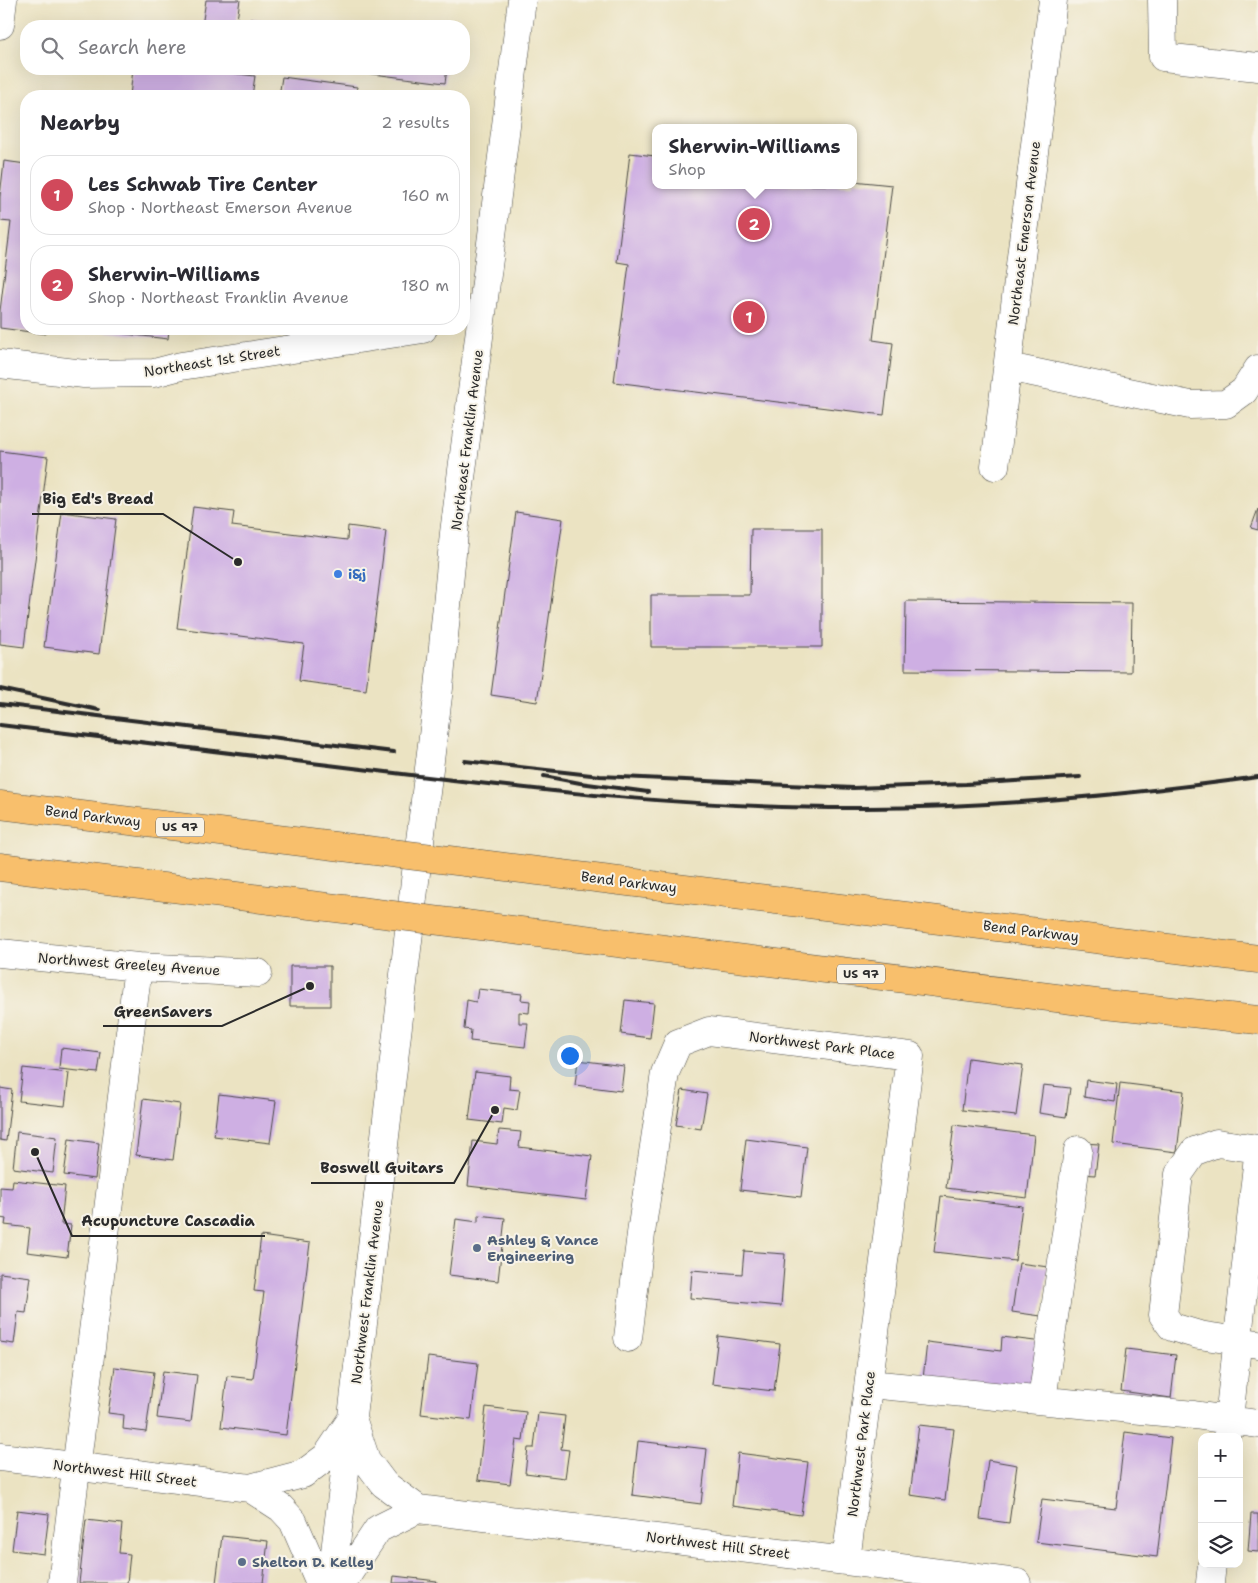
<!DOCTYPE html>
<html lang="en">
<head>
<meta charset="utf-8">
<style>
	body { margin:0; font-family:"Shantell Sans",sans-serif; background:#f7f7f7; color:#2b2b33 }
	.controls { position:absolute; right:15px; bottom:15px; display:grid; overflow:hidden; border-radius:10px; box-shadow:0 5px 20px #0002 }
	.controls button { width:45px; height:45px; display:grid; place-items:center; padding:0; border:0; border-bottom:1px solid #e1e1e2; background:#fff; color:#2b2b33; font:25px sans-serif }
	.you { position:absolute; left:569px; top:1055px; width:18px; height:18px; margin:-12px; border:4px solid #fff; border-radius:50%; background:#1a73e8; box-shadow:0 0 0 8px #1a73e833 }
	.badge { display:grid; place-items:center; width:32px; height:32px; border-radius:50%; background:#d1495b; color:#fff; font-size:16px; font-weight:700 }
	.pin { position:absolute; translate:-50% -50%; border:2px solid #fff; box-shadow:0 1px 5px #0006 }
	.popup { position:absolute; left:652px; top:124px; width:205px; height:65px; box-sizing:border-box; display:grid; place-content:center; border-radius:10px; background:#fff; filter:drop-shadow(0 1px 4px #0005); font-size:16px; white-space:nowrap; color:#7c7c81 }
	.popup b { font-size:19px; color:#2b2b33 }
	.popup::after { content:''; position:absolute; left:50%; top:100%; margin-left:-10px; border:10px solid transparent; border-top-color:#fff }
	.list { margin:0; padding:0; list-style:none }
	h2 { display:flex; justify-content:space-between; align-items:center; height:65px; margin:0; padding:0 20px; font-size:21px }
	h2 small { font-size:16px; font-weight:400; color:#7c7c81 }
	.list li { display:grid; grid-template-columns:32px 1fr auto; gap:15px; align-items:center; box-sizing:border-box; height:80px; margin:0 10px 10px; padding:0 10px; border:1px solid #e1e1e2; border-radius:20px }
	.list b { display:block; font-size:19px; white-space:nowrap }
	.list p { margin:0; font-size:16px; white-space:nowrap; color:#7c7c81 }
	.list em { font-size:16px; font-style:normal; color:#7c7c81 }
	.icon { flex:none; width:28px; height:28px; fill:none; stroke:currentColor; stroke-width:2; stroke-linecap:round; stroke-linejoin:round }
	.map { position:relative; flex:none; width:1258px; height:1583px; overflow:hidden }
	.search { position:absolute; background:#fff; box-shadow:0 5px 20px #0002; left:20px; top:20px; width:450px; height:55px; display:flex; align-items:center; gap:12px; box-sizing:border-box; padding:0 18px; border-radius:20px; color:#7c7c81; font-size:19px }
	.panel { position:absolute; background:#fff; box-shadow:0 5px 20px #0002; left:20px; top:90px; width:450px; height:245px; border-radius:20px }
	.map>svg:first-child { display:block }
	.building { fill:#ceafe3 }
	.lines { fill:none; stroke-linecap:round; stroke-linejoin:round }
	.minor-casing { stroke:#484742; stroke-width:29 }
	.highway-casing { stroke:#484742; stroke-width:29 }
	.minor { stroke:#fff; stroke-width:28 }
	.highway { stroke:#f8bf6c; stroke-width:28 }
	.rail { stroke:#2b2b2b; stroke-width:4 }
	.highway-bridge-casing { stroke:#484742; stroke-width:29; stroke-linecap:butt }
	.highway-bridge { stroke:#f8bf6c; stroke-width:28 }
	.shop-dot { fill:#3f7fe0; stroke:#f7f3e8; stroke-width:2 }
	.service-dot { fill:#5c6f8a; stroke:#f7f3e8; stroke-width:2 }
	.labels { text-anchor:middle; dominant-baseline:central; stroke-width:4; stroke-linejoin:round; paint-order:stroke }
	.shield { fill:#f7f3e8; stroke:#686764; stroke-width:1 }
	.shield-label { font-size:12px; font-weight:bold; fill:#2b2b2b }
	.street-label { font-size:14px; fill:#2b2b2b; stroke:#f7f3e8 }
	.shop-label { font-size:14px; font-weight:bold; fill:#366cbe; stroke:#f7f3e8; text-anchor:start }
	.service-label { font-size:14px; font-weight:bold; fill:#4e5e75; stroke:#f7f3e8; text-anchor:start }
	.leader { fill:none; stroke:#2b2b2b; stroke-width:2 }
	.callout-dot { fill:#2b2b2b; stroke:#f7f3e8; stroke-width:2 }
	.callout-label { font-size:15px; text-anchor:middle; font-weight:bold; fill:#2b2b2b; stroke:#f7f3e8; stroke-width:4; stroke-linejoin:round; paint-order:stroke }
</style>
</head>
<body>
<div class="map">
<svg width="1258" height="1583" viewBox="0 0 1258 1583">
	<rect width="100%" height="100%" fill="#f7f3e8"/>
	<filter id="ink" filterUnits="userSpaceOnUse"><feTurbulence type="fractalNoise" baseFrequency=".02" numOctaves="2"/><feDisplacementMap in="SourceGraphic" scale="10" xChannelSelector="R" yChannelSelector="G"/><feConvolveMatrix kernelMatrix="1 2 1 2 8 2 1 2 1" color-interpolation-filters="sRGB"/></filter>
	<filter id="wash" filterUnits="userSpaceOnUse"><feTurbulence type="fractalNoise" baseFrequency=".0096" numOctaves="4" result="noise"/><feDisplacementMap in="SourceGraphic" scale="20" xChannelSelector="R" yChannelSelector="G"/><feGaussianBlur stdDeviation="1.12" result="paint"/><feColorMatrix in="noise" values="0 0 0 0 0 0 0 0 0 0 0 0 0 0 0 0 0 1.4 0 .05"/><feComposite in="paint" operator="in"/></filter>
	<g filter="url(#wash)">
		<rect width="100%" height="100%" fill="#ebe3c2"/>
		<g id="blocks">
			<!-- building -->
			<path class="building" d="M206 0H240L236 26H202Z
				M250 19 300 25 299 26H249Z
				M133 69H197L255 76 252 96H130Z
				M341 69H447L445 83 341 70Z
				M282 77 357 87 356 96H279Z
				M630 153 655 156V185H853V181L892 185 873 340 893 343 884 415 614 382 629 264 617 262Z
				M4 161 26 164V329H47L46 334 0 328V311L11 222 0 221V197Z
				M92 329H169L168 339 92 330Z
				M0 451 48 457 24 647 0 644Z
				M193 507 234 512 232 526 347 540 348 526 386 531 366 690 299 681 304 644 177 628Z
				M1258 509V530L1251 528Z
				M62 512 116 519 99 654 44 647Z
				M516 512 563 519 537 702 491 695Z
				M751 529H822V647H651V595H750Z
				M906 601 1132 603 1131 672 905 670Z
				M290 966H330V1006H290Z
				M478 989 522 994 521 1000 530 1001 529 1013 519 1012V1023H528L525 1047 470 1041 471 1030 464 1029 467 1000 476 1002Z
				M625 1000 654 1003 650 1038 621 1034Z
				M61 1048 101 1053 98 1073 59 1069Z
				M968 1058 1023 1065 1016 1116 962 1110Z
				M578 1060 624 1066 621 1091 575 1085Z
				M23 1068 69 1073 65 1106 19 1101Z
				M475 1072 510 1076 509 1089 520 1090 517 1110 504 1108 502 1124 469 1120Z
				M1086 1080 1117 1084 1115 1102 1084 1097Z
				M1120 1083 1184 1091 1177 1152 1113 1144Z
				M1043 1085 1070 1088 1066 1117 1039 1113Z
				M0 1088 12 1090 6 1141 0 1140Z
				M682 1090 707 1094 701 1129 676 1125Z
				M219 1094 276 1101 270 1143 214 1136Z
				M143 1099 180 1104 173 1160 136 1155Z
				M954 1125 1034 1135 1027 1198 946 1188Z
				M499 1130 521 1132 519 1147 592 1156 586 1200 468 1186 473 1141 497 1144Z
				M17 1132 57 1137 53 1173 13 1168Z
				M69 1139 99 1143 95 1179 64 1175Z
				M746 1139 807 1147 801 1197 740 1190Z
				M1082 1143 1099 1144 1095 1175 1079 1174Z
				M13 1180 65 1186 61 1224 71 1225 67 1257 27 1252 30 1228 5 1225 6 1219 0 1218V1187L12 1188Z
				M941 1196 1022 1206 1015 1261 934 1252Z
				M478 1215 505 1218 498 1281 449 1275 456 1219 478 1222Z
				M261 1236 310 1243 286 1435 221 1427 227 1376 253 1379 264 1292 254 1291Z
				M744 1251 785 1254 781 1306 690 1298 692 1270 742 1274Z
				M1019 1263 1048 1267 1041 1316 1012 1312Z
				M0 1273 31 1277 26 1313 18 1312 14 1344 0 1342Z
				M718 1336 780 1344 774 1391 712 1384Z
				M1002 1337 1043 1342 1037 1392 923 1379 927 1342 1001 1351Z
				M1126 1349 1176 1355 1171 1398 1121 1391Z
				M428 1357 478 1363 471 1420 421 1414Z
				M115 1367 154 1372 146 1432 123 1429 124 1415 108 1413Z
				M163 1371 197 1375 191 1422 157 1418Z
				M486 1407 526 1412 523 1441 516 1440 510 1484 478 1480Z
				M538 1413 565 1416 561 1449 569 1450 565 1478 525 1473 528 1448H534Z
				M919 1425 954 1429 945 1500 910 1495Z
				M1125 1432 1171 1438 1157 1557 1036 1542 1042 1499 1116 1508Z
				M638 1441 707 1449 701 1504 632 1495Z
				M738 1453 808 1462 801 1515 732 1506Z
				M988 1460 1017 1465 1009 1523 980 1519Z
				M17 1510 49 1514 44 1554 12 1550Z
				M1251 1514H1258V1552L1248 1551Z
				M86 1520 122 1524 119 1553 130 1554 127 1583H79Z
				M222 1536 268 1541 263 1583H216Z
				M394 1576 437 1581 436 1583H393Z"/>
		</g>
	</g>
	<g filter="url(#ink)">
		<use href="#blocks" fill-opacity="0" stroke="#484742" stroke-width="1"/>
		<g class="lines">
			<defs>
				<path id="minor" d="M1162 0 1163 57 1258 67
					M0 25 3 0
					M0 364 84 374 154 373 181 366 423 329
					M1008 367 1190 405 1226 404 1244 391 1258 369
					M995 466 1053 0
					M0 953 138 967 258 973
					M1258 1149 1217 1143 1195 1151 1179 1174 1163 1315 1172 1327 1199 1335 1258 1344
					M628 1338 642 1226 665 1073 678 1043 709 1031 910 1056 846 1561
					M869 1384 1194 1415 1258 1424
					M1042 1400 1078 1150
					M354 1424 366 1460 384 1484 418 1509 846 1561 1017 1583
					M1227 1437 1258 1156
					M0 1457 250 1488 303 1474 326 1457 349 1423
					M250 1488 281 1508 293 1521 320 1583
					M62 1583 138 967
					M331 1583 352 1417 415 881 439 688 454 533 522 0
					M342 1583 378 1529 418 1509
					M1210 1583 1212 1564"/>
				<path id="highway" d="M0 805 359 849
					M473 863 1258 959
					M0 867 352 910
					M465 924 1096 1003 1258 1020"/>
			</defs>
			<!-- minor casing -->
			<use href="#minor" class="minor-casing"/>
			<!-- highway casing -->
			<use href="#highway" class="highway-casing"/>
			<!-- minor -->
			<use href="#minor" class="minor"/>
			<!-- highway -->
			<use href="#highway" class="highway"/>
			<!-- rail -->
			<path class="rail" d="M0 689 99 710
				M0 704 394 752
				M0 725C126 740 252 755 378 771 540 791 703 809 866 808 997 807 1128 795 1258 777
				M465 761 600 776 853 788 966 784 1080 777
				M544 776 580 783 648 792"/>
			<defs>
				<path id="highway-bridge" d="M359 849 473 863
					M352 910 465 924"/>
			</defs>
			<!-- highway-bridge casing -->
			<use href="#highway-bridge" class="highway-bridge-casing"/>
			<!-- highway-bridge -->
			<use href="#highway-bridge" class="highway-bridge"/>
		</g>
	</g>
	<!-- markers -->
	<circle class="shop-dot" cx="338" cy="574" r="5"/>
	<g class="service-dot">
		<circle cx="477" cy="1248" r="5"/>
		<circle cx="242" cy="1562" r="5"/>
	</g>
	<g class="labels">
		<!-- shield labels -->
		<g class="shield">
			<rect x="156" y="817.5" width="48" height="19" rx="4"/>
			<rect x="837" y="964.5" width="48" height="19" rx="4"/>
		</g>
		<g class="shield-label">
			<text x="180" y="827">US 97</text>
			<text x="861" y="974">US 97</text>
		</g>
		<!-- street labels -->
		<g class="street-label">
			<text transform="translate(1024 233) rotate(-83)">Northeast Emerson Avenue</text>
			<text transform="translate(212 361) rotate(-9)">Northeast 1st Street</text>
			<text transform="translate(467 440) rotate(-83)">Northeast Franklin Avenue</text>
			<text transform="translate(93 816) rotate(7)">Bend Parkway</text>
			<text transform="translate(629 882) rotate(7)">Bend Parkway</text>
			<text transform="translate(1031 931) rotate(7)">Bend Parkway</text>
			<text transform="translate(129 964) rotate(4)">Northwest Greeley Avenue</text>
			<text transform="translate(822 1045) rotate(7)">Northwest Park Place</text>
			<text transform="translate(367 1292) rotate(-83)">Northwest Franklin Avenue</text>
			<text transform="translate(861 1444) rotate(-83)">Northwest Park Place</text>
			<text transform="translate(125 1473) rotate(7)">Northwest Hill Street</text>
			<text transform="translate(718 1545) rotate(7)">Northwest Hill Street</text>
		</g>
		<!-- shop labels -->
		<g class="shop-label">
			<text x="348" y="574">i&amp;j</text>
		</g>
		<!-- service labels -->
		<g class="service-label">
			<text x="487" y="1240">Ashley &amp; Vance<tspan x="487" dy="16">Engineering</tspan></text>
			<text x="252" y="1562">Shelton D. Kelley</text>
		</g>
	</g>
	<!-- callouts -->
	<path class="leader" d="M238 562L163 514H32M310 986L222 1026H103M495 1110L454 1183H311M35 1152L72 1236H265"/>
	<g class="callout-dot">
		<circle cx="238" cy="562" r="5"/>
		<circle cx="310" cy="986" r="5"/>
		<circle cx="495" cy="1110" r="5"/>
		<circle cx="35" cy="1152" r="5"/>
	</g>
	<g class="callout-label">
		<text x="98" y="504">Big Ed's Bread</text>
		<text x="163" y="1017">GreenSavers</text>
		<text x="382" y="1173">Boswell Guitars</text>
		<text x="168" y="1226">Acupuncture Cascadia</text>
	</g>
</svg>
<div class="controls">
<button>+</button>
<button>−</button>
<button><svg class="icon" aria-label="layers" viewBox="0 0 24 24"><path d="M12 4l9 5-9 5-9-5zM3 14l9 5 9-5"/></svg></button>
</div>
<div class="you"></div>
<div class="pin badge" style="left:749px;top:317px">1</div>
<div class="pin badge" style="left:754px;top:224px">2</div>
<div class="popup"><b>Sherwin-Williams</b>Shop</div>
<div class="search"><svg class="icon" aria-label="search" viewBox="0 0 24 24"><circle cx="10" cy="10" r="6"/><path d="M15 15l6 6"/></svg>Search here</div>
<section class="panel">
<h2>Nearby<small>2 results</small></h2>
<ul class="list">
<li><span class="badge">1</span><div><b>Les Schwab Tire Center</b><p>Shop · Northeast Emerson Avenue</p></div><em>160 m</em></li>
<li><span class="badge">2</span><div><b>Sherwin-Williams</b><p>Shop · Northeast Franklin Avenue</p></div><em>180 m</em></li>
</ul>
</section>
</div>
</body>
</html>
